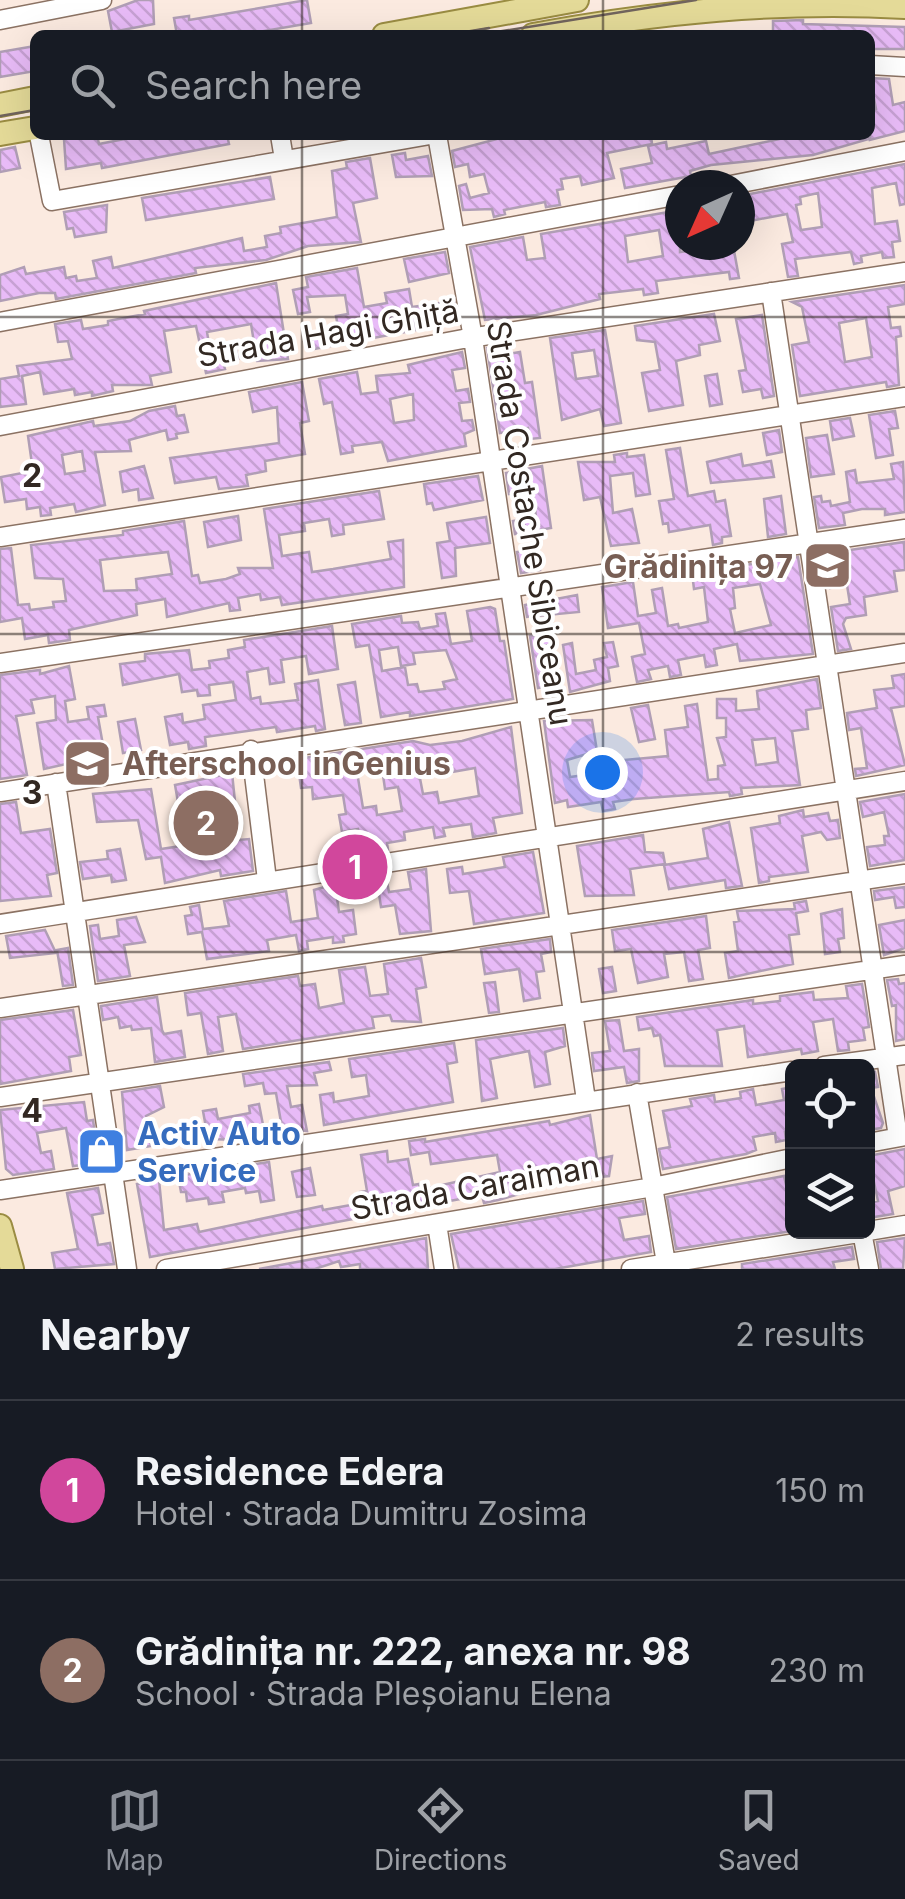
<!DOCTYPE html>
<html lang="en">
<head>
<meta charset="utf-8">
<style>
	body { margin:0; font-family:Inter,sans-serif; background:#242831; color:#f1f3f6 }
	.controls { position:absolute; right:30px; bottom:30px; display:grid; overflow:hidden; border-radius:15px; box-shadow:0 10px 40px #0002 }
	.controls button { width:90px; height:90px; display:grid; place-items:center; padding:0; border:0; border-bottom:2px solid #363941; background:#171b24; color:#f1f3f6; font:50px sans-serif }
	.compass { position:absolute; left:665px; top:170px; width:90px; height:90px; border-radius:50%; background:#171b24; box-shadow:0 10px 40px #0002; rotate:225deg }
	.you { position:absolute; left:602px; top:772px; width:35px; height:35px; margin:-25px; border:8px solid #fff; border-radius:50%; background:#1a73e8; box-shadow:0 0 0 15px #1a73e833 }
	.badge { display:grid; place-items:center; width:65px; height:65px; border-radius:50%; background:#8c9099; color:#fff; font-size:32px; font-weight:700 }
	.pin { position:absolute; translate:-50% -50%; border:5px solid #fff; box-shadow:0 2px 10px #0006 }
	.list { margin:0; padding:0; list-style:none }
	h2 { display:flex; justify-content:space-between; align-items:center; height:130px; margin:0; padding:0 40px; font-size:42px }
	h2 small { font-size:32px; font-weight:400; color:#9ea1a6 }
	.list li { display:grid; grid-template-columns:65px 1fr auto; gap:30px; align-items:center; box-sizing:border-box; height:180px; padding:0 40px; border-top:2px solid #363941 }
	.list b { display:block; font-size:38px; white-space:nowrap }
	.list p { margin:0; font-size:32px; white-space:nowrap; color:#9ea1a6 }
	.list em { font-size:32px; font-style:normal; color:#9ea1a6 }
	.icon { flex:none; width:55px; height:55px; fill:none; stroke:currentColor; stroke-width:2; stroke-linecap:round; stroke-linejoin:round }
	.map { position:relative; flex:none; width:905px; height:1269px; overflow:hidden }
	.search { position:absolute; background:#171b24; box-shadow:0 10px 40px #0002; left:30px; right:30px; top:30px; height:110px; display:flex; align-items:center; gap:25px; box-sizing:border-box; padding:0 35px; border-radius:15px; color:#9ea1a6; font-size:38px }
	.sheet { height:490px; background:#171b24 }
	nav { display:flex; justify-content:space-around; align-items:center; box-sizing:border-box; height:140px; border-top:2px solid #363941; background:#171b24; font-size:28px; color:#9ea1a6 }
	nav a { display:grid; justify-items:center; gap:5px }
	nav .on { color:#8c9099 }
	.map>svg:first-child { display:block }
	.building { fill:url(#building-back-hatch); stroke:#b09eb5; stroke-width:2.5; fill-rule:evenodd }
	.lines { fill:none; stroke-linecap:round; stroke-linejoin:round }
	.minor-casing { stroke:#8b7263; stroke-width:21 }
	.major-casing { stroke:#9a8c42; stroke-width:26 }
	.minor { stroke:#fff; stroke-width:18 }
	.major { stroke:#e4da98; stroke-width:22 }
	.tram { stroke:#71645d; stroke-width:2.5 }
	.grid { fill:none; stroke:#322822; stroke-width:2.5; stroke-opacity:0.55 }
	.labels { text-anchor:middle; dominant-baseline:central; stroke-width:8; stroke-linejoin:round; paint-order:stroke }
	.street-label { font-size:32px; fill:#322822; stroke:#fff }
	.education-label { font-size:32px; font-weight:bold; fill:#785e54; stroke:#fff; text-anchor:end }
	.shop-label { font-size:32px; font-weight:bold; fill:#366cbe; stroke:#fff; text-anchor:start }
	.grid-label { font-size:32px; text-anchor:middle; font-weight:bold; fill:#322822; stroke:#fff; stroke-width:8; stroke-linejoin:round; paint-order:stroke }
</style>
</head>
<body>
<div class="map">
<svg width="905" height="1269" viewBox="0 0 905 1269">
	<defs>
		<pattern id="building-back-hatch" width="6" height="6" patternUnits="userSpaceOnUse" patternTransform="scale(2.5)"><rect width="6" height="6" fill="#e8bbf7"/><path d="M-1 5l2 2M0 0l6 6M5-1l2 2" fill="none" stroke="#c7a1d3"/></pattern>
	</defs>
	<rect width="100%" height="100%" fill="#fbeae0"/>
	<!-- building -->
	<path class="building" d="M138 0H153L154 24 112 32 108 11Z
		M307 0 311 23 241 35H177L174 18 189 16V20Z
		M803 20V24L905 27V49H870V35H773V21Z
		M35 46V71L0 77V52Z
		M870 78 889 79 893 105 905 102V131L870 140V111L876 109Z
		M97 135 99 144 145 135H227L229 144 102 168 101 163 66 169 64 139Z
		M512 135H651L652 144 607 153 614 178 582 185 580 176 561 179 563 189 557 190 560 205 546 207 545 202 504 210 505 214 494 217 492 209 463 210 459 186 466 184 470 198 489 193 484 174 470 177 468 164 455 167 452 151Z
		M798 135 804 139 868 135 869 139 813 155 711 165 690 171 691 176 625 188 621 169 652 163 648 146 666 142 667 149 706 141 709 154Z
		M15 147 20 168 0 172V150Z
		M405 153 406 160 428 156 432 176 396 177 392 155Z
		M370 158 377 198 353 203 361 242 308 246 266 260 195 268 196 273 56 299 55 293H39L0 301V275L24 267 26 274 64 267 66 278 76 276 77 281 97 278 93 261 111 257 113 268 242 238 244 251 267 247 265 236 281 233 280 227 337 217 332 171 347 168 346 162Z
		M905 164V204L900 205 896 183 872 188 875 224 897 221 900 241 892 242 894 257 883 258 882 252 861 256 862 262 854 264 851 252 795 259 798 276 788 277 782 244 793 242 787 214 750 221 745 195ZM818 193 822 227 801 230 796 205 801 204 800 197Z
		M270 177 274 199 146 220 142 198Z
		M107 205 106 232 75 237 73 228 67 229 64 212Z
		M680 210V252L733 245 739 278 730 279 729 272 656 281 658 293 644 295 643 289 599 294 600 299 536 315 485 320 470 247 523 237 527 260 545 258 541 234ZM659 230 663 256 628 262 625 236Z
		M445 252 449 273 409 282 404 259Z
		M357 268 364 307 387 303 385 293 409 289 412 307 454 301 457 320 415 322 416 330 314 349 310 333 338 327 336 316 348 314 345 295 307 297 310 312 298 314 293 290 308 287 306 277Z
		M276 283 288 359 257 361 251 324 207 332 210 350 235 345 238 359 223 362 225 369 206 373 196 326 189 327 164 331 171 372 150 376 152 385H112L113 391 92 396V392L75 395 74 389 44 394 40 372 22 376 26 404 0 407V379L19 376 17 366 72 359 68 341 58 342 55 324 81 320 83 329 108 325V321L145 314 144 311Z
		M905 285V304L888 307 891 328 900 327 901 336 896 337 899 385 887 387 886 382 800 396 792 345 809 342 802 307 792 302ZM866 318 872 357 845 362 839 323Z
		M714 314 720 341 699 345 700 355 676 361 683 405 649 411 642 373 660 370 655 342 637 340 635 326Z
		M762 315 774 396 763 398 761 389 743 392 739 371 746 370 736 319Z
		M605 330 621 423 604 426 600 409 562 420 550 338ZM594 350 598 376 576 379 572 353Z
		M501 346 502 355 520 352 525 383 532 382 540 438 530 439 528 428 500 433 487 348Z
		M462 352 465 368 452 370 456 391 468 389 470 402 459 403 462 421 472 420 474 430 464 434 466 446 388 461 382 442 352 446 353 452 341 454 332 402 324 404 319 379 357 372 361 394 378 392 376 376 410 373 408 365ZM413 394 414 420 394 423 390 399Z
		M717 374 722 404 710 406 705 376Z
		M302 382 309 421 300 423 305 454 265 461 266 471 246 475 248 486 219 489 216 477 175 483 170 458 279 443 277 407 253 412 249 392Z
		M175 406 177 416 184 415 188 432 176 434 177 438 168 440 166 430 129 440 131 451 95 452 105 505 76 512 74 504 50 508 51 515 41 516 40 507 27 509 26 499 5 502 1 477 33 471 28 436 93 421 94 426 130 421 149 411ZM82 451 85 471 65 474 62 455Z
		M895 411 898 428 889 429 893 455 876 458 869 415Z
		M850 418 854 436 833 440 830 421Z
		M779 430 782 452 767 455 763 433Z
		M827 435 834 474 811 477 806 438Z
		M680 448 688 496 714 491 716 502 725 500 731 536 722 537V543L713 545 710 525 669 532 668 523 663 524 659 501 674 499 666 450Z
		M627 453V457L644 455 650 494 636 496 633 473 610 476 613 513 632 509 639 543 611 546 600 497 584 500 578 462H615L614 455Z
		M741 454 743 466 771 461 774 477 711 483 707 462Z
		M903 462 905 512 885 515V509H862L843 513 845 525 819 528 814 497 821 496 822 502 830 501 831 506 850 502 846 472 855 470 857 483 894 479 891 464Z
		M144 466 153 498 139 500 138 489 123 492 120 472Z
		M542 466 551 528 515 534 513 521 536 517 533 490 509 494 506 473Z
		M478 476 483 500 434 510 432 503 427 504 424 484Z
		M379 491 384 519 343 525 344 534 332 536 329 519 304 523 305 531 279 535 282 556 309 552 312 572 333 569 391 559 388 542 403 540 404 587 282 605 280 597 261 600 260 594 238 598 240 610 230 611 229 603 167 617 165 599 136 604 137 615 69 630 70 640 49 643 48 635 25 639 22 618 0 622V549L11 548 18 605 29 604 30 610 54 607 53 602 66 601 63 579 35 578 31 545 123 535V531L184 521 192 576 198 575 200 583 226 579 240 574 238 568H273L264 509ZM168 552 172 574 136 579 137 590 104 591 100 560Z
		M781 496 786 534 768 537 764 499Z
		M238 516 241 540 208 547 204 522Z
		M486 517 490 543 455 548 456 576 442 578 437 543 450 541 447 523Z
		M904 542 905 570 894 571 897 591 864 597 866 615 846 618 843 624 851 649 838 651 831 607 850 604 847 585 830 588 823 554Z
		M537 549 540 570 521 573 517 552Z
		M798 557 813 654 740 661 737 644 714 649 717 665 706 667 704 655 678 660 681 675 670 677 668 666 648 670 651 679 637 682 632 657 645 654 639 623 608 628 602 587 633 582 638 616 656 613 652 590 662 588 668 626 678 624 679 628 708 622 704 587 694 589 692 573ZM760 584 771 625 735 633 730 609 735 608 733 588Z
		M577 595 579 612 527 617 525 605Z
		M490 607 495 609 500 641H504L513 699 410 716V712L381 717 369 645 356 647 352 624 401 616 402 623 418 622 420 629 438 626 436 614 445 613 451 644 472 641 467 611ZM398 647 401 666 415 664 413 653 446 650 457 679 443 682 445 689 419 692 417 684 408 685 405 667 382 671 379 650Z
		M332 626 338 669 309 674 306 656 281 660 284 682 270 684 268 668 247 672 251 699 260 697 261 704 298 700 295 684 318 680 325 729 316 731 315 726 277 732 276 727 205 737 206 746 189 749 188 742 170 745 165 717 182 714 183 723 205 719 203 705 236 700 233 682 209 685 210 695 198 696 197 690 182 692 179 674 123 685 120 664 145 661V654L189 650 192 670 210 668 209 661 229 658 228 650 245 647 244 640Z
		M552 633 553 644 544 646 550 686 538 688 530 636Z
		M613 642 618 666 608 668 610 681 570 692 563 645 572 643 576 674 596 670 594 660 607 657 604 643Z
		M69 666 75 699 65 701 68 722 89 719 87 707 104 705 106 716 98 717 106 762 85 766 84 760 44 769 37 723 56 720 55 696 31 700 34 713 16 716 27 775 0 779V675L40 670V674Z
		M905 674V706L891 708 905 765 856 776 855 769 867 768 861 728 849 730 847 713 877 708 874 690 894 688 892 676Z
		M817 679 821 708 806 710 808 729 792 731 800 785 741 788 742 794 730 796 729 792 634 799 613 802 615 809 603 811 601 802 568 807 567 800 555 803 544 721 592 720 597 751 567 760 570 777 592 774 590 763 668 756 665 730 688 727 685 706 697 704 708 780 718 779V766L725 765 717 738 726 737V718H717V699H736V711L759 709 757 691ZM775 738 778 762 756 765 752 740Z
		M355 682 361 723 345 725 338 685Z
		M648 705 655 739 639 742 631 708Z
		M135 719 141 750 123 753 118 722Z
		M511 727 522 813 493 818 496 833 473 837 471 824 443 828 445 836 435 838 433 827 404 832 405 840 387 843 388 850 362 852 358 829 342 832 339 815 346 814 343 795 313 799 312 787 301 788 297 759 413 741 430 745 462 741ZM451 762 452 772 475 768 479 796 439 803 437 792 423 794 418 768ZM382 768 385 789 398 787 402 811 377 815 376 806 363 808 357 772Z
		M232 773 239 840 249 839 253 871 221 876 220 870 165 883 161 857 146 859 138 820 97 822 93 794 151 789 161 849 207 842 201 804 179 808 175 785Z
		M905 794V860L870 866 867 847 885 845 884 836H889L884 812 863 817 860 802Z
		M16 802 21 833 50 829 57 873 47 875 51 896 0 901V804Z
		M803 810 804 817 828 813 830 821 838 820 840 838 827 840 821 832 802 836 808 872 769 877V881L759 883 751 828 780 823 779 816Z
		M729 822 742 886 726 888 725 880 669 889 664 865 708 858 703 829Z
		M643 835 645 852 663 853 665 864 630 869 634 895 585 896 577 846Z
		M120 849 126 880 112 882 111 875 83 879 80 862 108 859 107 851Z
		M533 852 544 913 474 924 469 891 450 893 447 869 462 867 463 874 505 867 503 857Z
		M426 869 431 931 400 934 395 905 381 907 379 894 358 897 355 880 386 877 389 892 411 889 408 872Z
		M335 884 339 912 353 910 356 934 343 936 344 942 333 943V937L307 941 308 949 299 951 296 935 267 940 269 951 207 959 202 932 188 934 185 916 192 915 190 907 199 905 203 929 229 926 224 901 286 891 291 922 318 918 314 890Z
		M905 887V907L896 908 894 897 875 900 874 891Z
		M806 901 808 911 796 913 799 934 789 935 793 964 729 978 725 953 738 951 734 922 739 921 737 911 795 909 794 903Z
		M842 909 844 938 838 939 840 952 825 954 821 914Z
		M706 916 710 948 698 950 703 979 689 981 684 952 664 954 668 977 638 983 631 949 615 951 612 930Z
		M136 917 145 942 124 945 130 976 98 981 90 926 98 925 100 939 119 936 117 920Z
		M905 920V948L884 955 879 925Z
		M45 930 56 953 10 958 6 936Z
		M550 939 551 952 541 954 544 971 536 972 540 998 524 1001 519 969 485 974 481 949Z
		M68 948 73 985 63 986 57 950Z
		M421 958 426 987 416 989 421 1022 392 1021 390 1015 372 1017 374 1028 243 1049 236 1014 218 1017 223 1051 208 1054 201 1013 188 1015 185 993 298 976 300 986 315 984 319 1008 344 1003 339 970 365 967 370 996 388 994 384 964Z
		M612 967 616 991 603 993 599 969Z
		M898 979 899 984 905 983V1039L896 1041V1005L892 1006 887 980Z
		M495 982 499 1012 489 1013 484 983Z
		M862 984 869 1027 863 1028 865 1040 848 1042 849 1050 838 1051 833 1019 813 1022 818 1051 802 1054 801 1049 748 1057 744 1026 717 1030 722 1066H665L660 1035 654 1036 652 1028 639 1030 637 1017 753 1000V1004L780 1001V996L813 992 814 1000 848 998 846 986Z
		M157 997 162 1030 164 1034 181 1031 185 1057 155 1062 151 1028 132 1030 131 1026 120 1028 118 1017 103 1020 101 1006Z
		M73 1010 81 1055 69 1057 71 1071 0 1084V1020Z
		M619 1020 624 1051 639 1049V1081L627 1083 624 1067 594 1071 592 1053 610 1051 605 1021Z
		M563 1028 565 1046 545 1052 550 1084 535 1087 529 1051 490 1059 497 1098 482 1101 476 1040Z
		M454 1043 457 1062 447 1064 453 1102 324 1125 320 1095 333 1093 334 1102 369 1096 366 1075 352 1077 349 1059Z
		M329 1062 331 1070 314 1073 317 1085 287 1086 291 1107 302 1105 307 1131 282 1128 276 1093 265 1094 263 1083 245 1086 243 1074Z
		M875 1072 878 1087 871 1088 883 1123 881 1128 868 1130V1073Z
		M160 1086 164 1107 146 1116 151 1146 127 1150 122 1092Z
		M792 1087V1130L785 1132 786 1140 776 1142 775 1133 753 1137 756 1150 746 1154 663 1169 659 1149 670 1147 663 1111 692 1106 690 1099 714 1095 715 1102 741 1098 740 1092 753 1089 756 1105 784 1100 782 1089Z
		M84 1102 87 1121 93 1120 99 1163 73 1166 66 1128 37 1133 41 1153 51 1151 54 1169 13 1175 6 1169 0 1110Z
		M259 1104 264 1130 240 1140 208 1139 203 1111 216 1109 218 1119 250 1113 249 1106Z
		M590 1115 597 1159 612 1156 609 1176 569 1180 498 1200 484 1203 482 1196 471 1197 150 1257 137 1184 159 1180 164 1230 197 1224 199 1232 322 1206 323 1210 362 1203 360 1192 367 1191 361 1155 387 1151 388 1162 408 1159 413 1185 419 1184 420 1190 500 1172 497 1155 431 1164 429 1152 411 1155 409 1141 425 1139V1142L549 1121 550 1125Z
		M905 1149V1186L888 1191 893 1214 868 1218V1203L878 1201 872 1173 868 1174V1156Z
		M269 1162 274 1200 261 1202 259 1191 246 1193 245 1188 222 1192 224 1202 209 1204 208 1198 187 1201 186 1192H181L178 1176Z
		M310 1168 315 1195 297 1197 292 1172Z
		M784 1176 788 1193 792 1192V1231L676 1249 667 1197Z
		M98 1188 103 1213 92 1215 98 1245 110 1243 114 1264 55 1269 52 1253 78 1249 67 1193Z
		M643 1201 645 1214 619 1218 624 1240 649 1236 651 1252 555 1269H459L451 1234Z
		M426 1238 428 1269H360V1264L341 1267 339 1261 315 1269H259Z
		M905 1238 903 1269H881L877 1242Z
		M852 1247 854 1259 833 1262 835 1269H742V1264Z"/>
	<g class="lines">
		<defs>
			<path id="minor" d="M0 20 102 0
				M870 65 905 67
				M39 135 52 201 430 135
				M280 135 284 159
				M437 135 473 338 586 1100
				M731 185 905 151
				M771 292 898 1137
				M0 322 680 195
				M0 426 463 339 905 272
				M0 537 905 397
				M0 663 905 529
				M251 750 267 880
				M56 783 127 1269
				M0 792 905 653
				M0 924 905 781
				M0 1008 905 874
				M824 1066 905 1055
				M637 1093 666 1263
				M0 1097 905 965
				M868 1143 905 1136
				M0 1190 792 1071
				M437 1224 444 1269
				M868 1231 905 1225
				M862 1232 869 1269
				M166 1269 653 1187 792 1158
				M631 1269 865 1232"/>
			<path id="major" d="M384 35 577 0
				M533 35C658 12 778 0 905 7
				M0 105 35 98
				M0 134 35 128
				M0 1226 12 1269"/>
		</defs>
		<!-- minor casing -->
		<use href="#minor" class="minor-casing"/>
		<!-- major casing -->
		<use href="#major" class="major-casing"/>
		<!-- minor -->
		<use href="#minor" class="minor"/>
		<!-- major -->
		<use href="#major" class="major"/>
		<!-- tram -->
		<path class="tram" d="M447 35 489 28
			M478 35 696 0
			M0 116 35 110"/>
	</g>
	<!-- grid -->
	<path class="grid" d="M302 0V35M603 0V35M302 135V1269M603 135V1269M0 317H905M0 634H905M0 952H905"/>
	<!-- icons -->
	<defs>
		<symbol id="school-square" viewBox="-11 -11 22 22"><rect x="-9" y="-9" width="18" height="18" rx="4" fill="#8d6e63" stroke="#fff"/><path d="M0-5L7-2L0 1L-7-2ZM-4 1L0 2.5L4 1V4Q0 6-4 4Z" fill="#fff"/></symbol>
		<symbol id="shop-square" viewBox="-11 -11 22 22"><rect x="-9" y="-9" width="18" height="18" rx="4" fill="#3f7fe0" stroke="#fff"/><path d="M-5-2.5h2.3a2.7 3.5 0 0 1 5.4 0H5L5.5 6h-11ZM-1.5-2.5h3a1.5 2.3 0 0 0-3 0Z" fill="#fff"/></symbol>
	</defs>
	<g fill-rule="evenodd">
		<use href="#school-square" x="800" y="538" width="55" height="55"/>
		<use href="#school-square" x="60" y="736" width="55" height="55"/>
		<use href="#shop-square" x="74" y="1124" width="55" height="55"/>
	</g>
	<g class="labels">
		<!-- street labels -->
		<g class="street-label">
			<text transform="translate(328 333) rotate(-10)">Strada Hagi Ghiță</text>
			<text transform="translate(530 523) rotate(81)">Strada Costache Sibiceanu</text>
			<text transform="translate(475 1187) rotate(-10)">Strada Caraiman</text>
		</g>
		<!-- education labels -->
		<g class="education-label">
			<text x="793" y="566">Grădinița 97</text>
			<text x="122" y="763" text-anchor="start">Afterschool inGenius</text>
		</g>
		<!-- shop labels -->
		<g class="shop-label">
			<text x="137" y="1133">Activ Auto<tspan x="137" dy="37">Service</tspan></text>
		</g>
	</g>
	<g class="grid-label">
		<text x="32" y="487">2</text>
		<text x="32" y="804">3</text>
		<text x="32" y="1122">4</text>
	</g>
</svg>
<div class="controls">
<button><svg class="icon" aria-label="locate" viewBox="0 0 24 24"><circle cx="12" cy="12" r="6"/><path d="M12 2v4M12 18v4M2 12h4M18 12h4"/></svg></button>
<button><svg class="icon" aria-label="layers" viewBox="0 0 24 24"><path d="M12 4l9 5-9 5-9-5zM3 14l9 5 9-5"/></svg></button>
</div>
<svg class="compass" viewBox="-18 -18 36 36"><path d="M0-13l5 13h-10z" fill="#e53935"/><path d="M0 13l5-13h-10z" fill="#9ea1a6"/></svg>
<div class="you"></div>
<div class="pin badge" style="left:355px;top:867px;background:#d1479c">1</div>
<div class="pin badge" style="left:206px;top:823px;background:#8d6e63">2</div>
<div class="search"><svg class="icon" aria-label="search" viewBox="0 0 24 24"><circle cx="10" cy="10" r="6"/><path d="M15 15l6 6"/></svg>Search here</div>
</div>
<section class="sheet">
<h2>Nearby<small>2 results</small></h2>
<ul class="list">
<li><span class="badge" style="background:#d1479c">1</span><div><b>Residence Edera</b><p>Hotel · Strada Dumitru Zosima</p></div><em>150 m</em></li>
<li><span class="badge" style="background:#8d6e63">2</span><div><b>Grădinița nr. 222, anexa nr. 98</b><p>School · Strada Pleșoianu Elena</p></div><em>230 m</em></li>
</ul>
</section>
<nav>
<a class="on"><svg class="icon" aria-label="map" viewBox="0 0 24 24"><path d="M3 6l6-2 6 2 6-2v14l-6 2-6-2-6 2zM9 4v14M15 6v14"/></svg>Map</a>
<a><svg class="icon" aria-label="directions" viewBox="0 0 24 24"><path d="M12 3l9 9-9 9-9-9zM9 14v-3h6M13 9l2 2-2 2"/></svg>Directions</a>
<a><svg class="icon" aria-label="saved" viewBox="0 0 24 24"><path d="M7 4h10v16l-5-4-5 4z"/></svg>Saved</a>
</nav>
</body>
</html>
